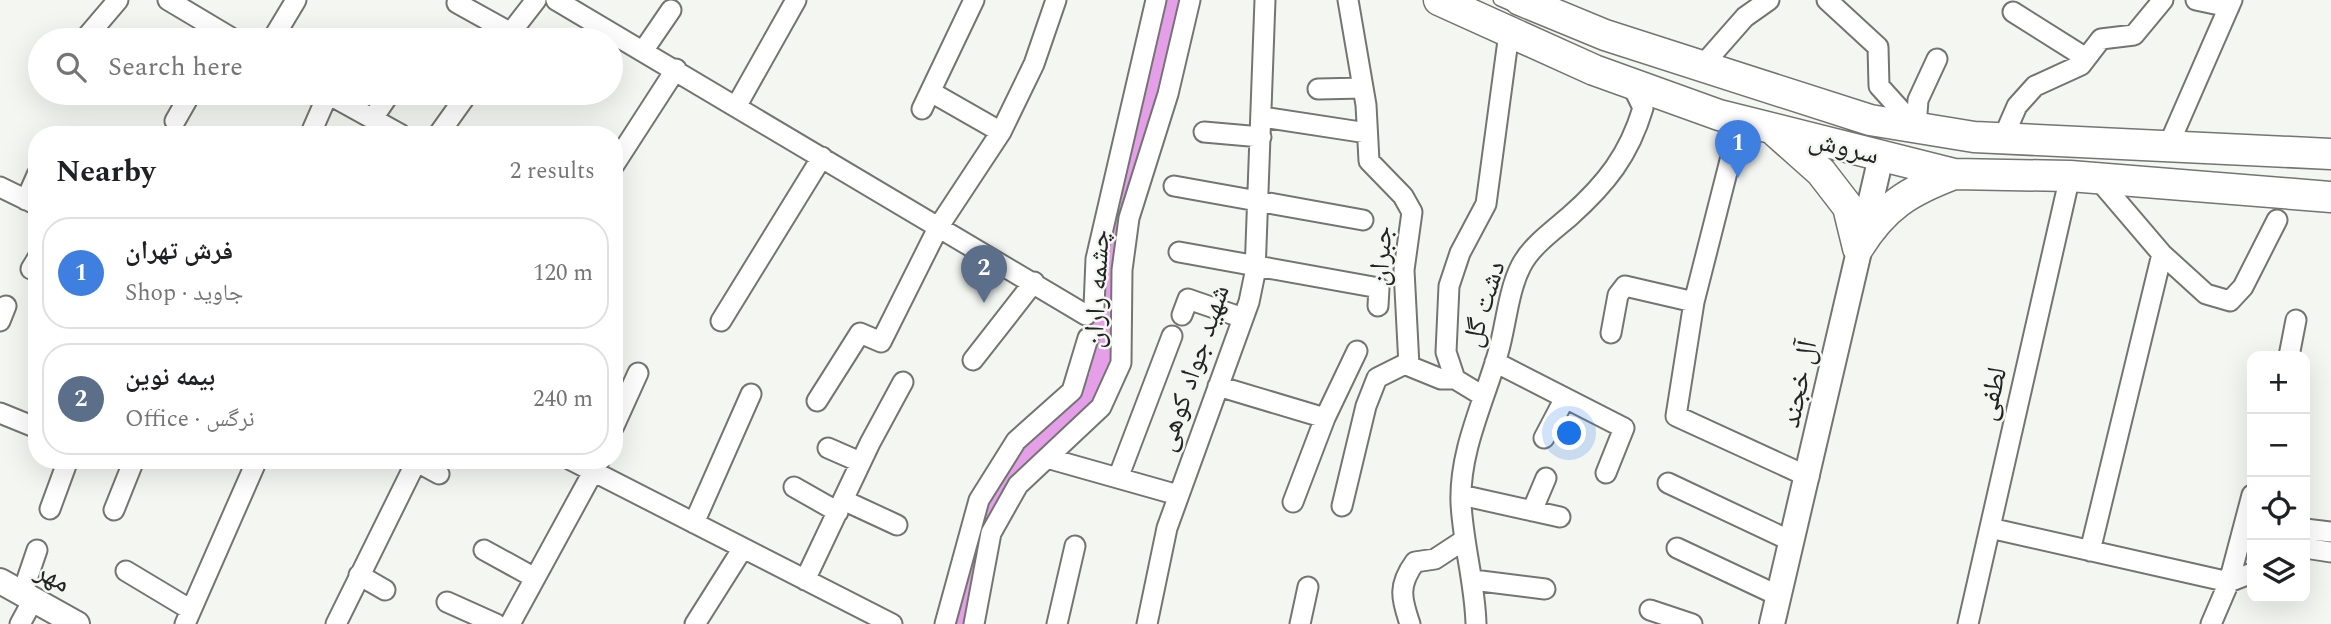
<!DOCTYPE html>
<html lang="en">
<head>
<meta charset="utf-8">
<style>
	body { margin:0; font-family:Spectral,"Noto Naskh Arabic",serif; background:#f2f2f2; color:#202124 }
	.controls { position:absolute; right:21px; bottom:21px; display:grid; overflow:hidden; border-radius:14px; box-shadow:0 7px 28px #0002 }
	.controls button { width:63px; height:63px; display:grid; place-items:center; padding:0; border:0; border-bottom:2px solid #e0e0e0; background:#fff; color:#202124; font:35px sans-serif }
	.you { position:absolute; left:1570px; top:434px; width:24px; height:24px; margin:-18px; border:5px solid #fff; border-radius:50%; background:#1a73e8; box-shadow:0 0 0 10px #1a73e833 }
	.badge { display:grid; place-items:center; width:46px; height:46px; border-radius:50%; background:#a241a9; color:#fff; font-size:23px; font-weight:700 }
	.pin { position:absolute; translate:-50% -58px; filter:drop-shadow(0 2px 4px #0008) }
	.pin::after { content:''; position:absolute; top:37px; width:24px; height:21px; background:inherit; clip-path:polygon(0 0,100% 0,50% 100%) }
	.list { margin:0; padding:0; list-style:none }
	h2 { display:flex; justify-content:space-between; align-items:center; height:91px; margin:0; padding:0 28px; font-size:30px }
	h2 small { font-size:23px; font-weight:400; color:#757577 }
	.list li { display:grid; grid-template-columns:46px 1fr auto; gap:21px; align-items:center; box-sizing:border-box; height:112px; margin:0 14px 14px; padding:0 14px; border:2px solid #e0e0e0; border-radius:28px }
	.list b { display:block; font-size:26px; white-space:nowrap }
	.list p { margin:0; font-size:23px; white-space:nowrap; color:#757577 }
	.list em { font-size:23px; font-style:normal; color:#757577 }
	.icon { flex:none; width:38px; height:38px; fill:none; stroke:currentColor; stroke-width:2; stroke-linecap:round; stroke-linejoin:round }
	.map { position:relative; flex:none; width:2331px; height:624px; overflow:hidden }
	.search { position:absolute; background:#fff; box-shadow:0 7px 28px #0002; left:28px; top:28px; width:595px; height:77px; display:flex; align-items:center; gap:18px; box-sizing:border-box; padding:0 24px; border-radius:38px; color:#757577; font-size:26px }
	.panel { position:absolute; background:#fff; box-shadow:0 7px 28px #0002; left:28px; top:126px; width:595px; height:343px; border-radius:28px }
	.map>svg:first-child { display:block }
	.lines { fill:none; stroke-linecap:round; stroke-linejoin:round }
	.river { stroke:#e49fe8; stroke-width:30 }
	.service-casing { stroke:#747572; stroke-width:13 }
	.minor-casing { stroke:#747572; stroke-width:23 }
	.tertiary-casing { stroke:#747572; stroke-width:28 }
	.primary-casing { stroke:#747572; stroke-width:33 }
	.service { stroke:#fff; stroke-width:10 }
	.minor { stroke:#fff; stroke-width:19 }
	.tertiary { stroke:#fff; stroke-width:24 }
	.primary { stroke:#fff; stroke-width:30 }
	.labels { text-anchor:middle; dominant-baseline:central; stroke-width:5; stroke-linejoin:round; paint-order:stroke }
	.street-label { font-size:28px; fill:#222322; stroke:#f4f6f2 }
</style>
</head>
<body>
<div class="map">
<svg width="2331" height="624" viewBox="0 0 2331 624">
	<rect width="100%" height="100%" fill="#f4f6f2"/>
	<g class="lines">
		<!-- river -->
		<path class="river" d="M955 624 991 499 1013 461 1104 381C1109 325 1107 267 1119 212 1133 140 1158 72 1171 0"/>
		<defs>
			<path id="service" d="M1499 0 1517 8"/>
			<path id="minor" d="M168 0 235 40
				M556 0 1086 315
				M1827 0 1878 47 1879 86 1916 127
				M2196 0 2229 7
				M457 3 511 33
				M2013 12 2086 58
				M84 40 118 0
				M272 40 296 0
				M505 40 536 0
				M643 51 671 10
				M1701 67 1745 17 1769 0
				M1318 89 1363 88
				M931 92 1001 132
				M326 93 400 134
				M737 105 796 0
				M922 109 974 0
				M1262 117 1367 133
				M373 118 390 93
				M175 121 191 93
				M1740 121 1694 302 1676 416 1809 477
				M1916 127 1918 100 1937 59
				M1204 132 1261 137
				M310 135 328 94
				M438 135 468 93
				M2003 138 2017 106 2035 86 2081 65 2101 39 2134 35 2163 0
				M2169 144 2232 0
				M614 165 676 69
				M2098 179 2162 254 2206 294 2230 301 2243 287 2277 220
				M1174 186 1363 220
				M0 187 37 205
				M26 200 37 175
				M1179 252 1379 288 1378 306
				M31 269 37 259
				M1094 307 1096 259 1156 0
				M1182 315 1188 299 1243 318
				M0 321 6 306
				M721 321 822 157
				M1611 333 1618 295 1625 286 1694 302
				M2289 356 2296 320
				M973 360 1034 282
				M1495 362 1624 428 1606 473
				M1409 366 1441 379H1455L1483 396
				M1455 379 1446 352 1449 286 1460 253 1486 204 1509 33
				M1218 386 1325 418
				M817 401 860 333 881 342 939 226 1001 132 1034 64 1056 0
				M0 413 37 428
				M614 426 638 373
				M1544 438 1565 398
				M828 448 860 462
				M1047 458 1178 495
				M571 460 892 624
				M417 462 439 474
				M1118 478 1172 336
				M1668 483 1793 542
				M794 487 838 512
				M1461 495 1560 517
				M843 500 897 525
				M1293 502 1325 418 1357 351
				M1342 506 1366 406 1377 378 1403 365 1409 366 1404 270 1412 212 1403 196 1369 161 1366 105 1348 0
				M50 509 68 460
				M114 510 134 460
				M1532 511 1546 478
				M694 523 751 394
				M1990 528 2229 582 2252 573
				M2305 529 2331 532
				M1677 548 1779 596
				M2305 548 2331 552
				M484 550 535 578
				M2090 551 2162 254
				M126 571 191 610
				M359 575 385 590
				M805 580 870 443 903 382
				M1473 580 1545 589
				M22 594 37 550
				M447 602 496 624
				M1650 610 1692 624
				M20 624 33 600
				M185 624 257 460
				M336 624 417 460
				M510 624 599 461
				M695 624 743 548
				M945 624 979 500 1016 441 1072 391 1088 338
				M974 624 991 533 1018 485 1101 407 1121 363 1122 270 1129 218 1168 94 1190 0
				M1057 624 1075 546
				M1147 624 1167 528 1249 302 1255 273 1265 0
				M1300 624 1308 587
				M1410 624C1401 598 1398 585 1415 562L1435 559 1464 540
				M1476 624C1475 583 1463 544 1461 503 1459 451 1484 402 1498 353 1506 326 1508 291 1521 266 1531 246 1554 230 1570 216 1606 184 1629 155 1643 108L1631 83
				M1968 624 2070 176
				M2211 624 2229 582 2252 495"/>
			<path id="tertiary" d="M0 581 77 624
				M1772 624 1881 157"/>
			<path id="primary" d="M1439 0 1594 70 1719 115 1954 174 2070 176 2331 197
				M1520 0 1605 35 1870 120 1974 137 2331 154
				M1776 132 1821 172 1848 207 1858 248
				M1858 248C1884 206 1909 191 1954 174"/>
		</defs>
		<!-- service casing -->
		<use href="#service" class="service-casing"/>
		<!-- minor casing -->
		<use href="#minor" class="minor-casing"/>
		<!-- tertiary casing -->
		<use href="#tertiary" class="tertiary-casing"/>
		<!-- primary casing -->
		<use href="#primary" class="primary-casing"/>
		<!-- service -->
		<use href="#service" class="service"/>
		<!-- minor -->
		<use href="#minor" class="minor"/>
		<!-- tertiary -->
		<use href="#tertiary" class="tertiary"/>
		<!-- primary -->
		<use href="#primary" class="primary"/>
	</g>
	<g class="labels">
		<!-- street labels -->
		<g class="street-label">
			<text transform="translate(1844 147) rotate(14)">سروش</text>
			<text transform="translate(1381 256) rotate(-86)">جبران</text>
			<text transform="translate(1097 289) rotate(-87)">چشمه راران</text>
			<text transform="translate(1484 304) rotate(-73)">دشت گل</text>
			<text transform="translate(1193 368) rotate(-71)">شهید جواد کوهی</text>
			<text transform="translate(1799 384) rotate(-78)">آل خجند</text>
			<text transform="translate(1992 394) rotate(-77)">لطفی</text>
			<text transform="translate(53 577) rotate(29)">مهر</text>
		</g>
	</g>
</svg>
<div class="controls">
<button>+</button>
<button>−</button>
<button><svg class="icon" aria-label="locate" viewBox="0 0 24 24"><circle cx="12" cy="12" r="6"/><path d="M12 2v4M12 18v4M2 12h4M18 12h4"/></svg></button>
<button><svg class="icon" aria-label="layers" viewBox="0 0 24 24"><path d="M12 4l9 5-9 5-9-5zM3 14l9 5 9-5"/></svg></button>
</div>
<div class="you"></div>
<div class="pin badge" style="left:1738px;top:178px;background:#3f7fe0">1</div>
<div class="pin badge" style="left:984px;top:303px;background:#5c6f8a">2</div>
<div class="search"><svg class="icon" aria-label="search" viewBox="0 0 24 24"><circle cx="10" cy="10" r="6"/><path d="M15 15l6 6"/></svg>Search here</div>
<section class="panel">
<h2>Nearby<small>2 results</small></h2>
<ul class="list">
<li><span class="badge" style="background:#3f7fe0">1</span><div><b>فرش تهران</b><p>Shop · جاوید</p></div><em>120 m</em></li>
<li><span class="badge" style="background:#5c6f8a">2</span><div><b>بیمه نوین</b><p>Office · نرگس</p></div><em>240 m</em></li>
</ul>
</section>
</div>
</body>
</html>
